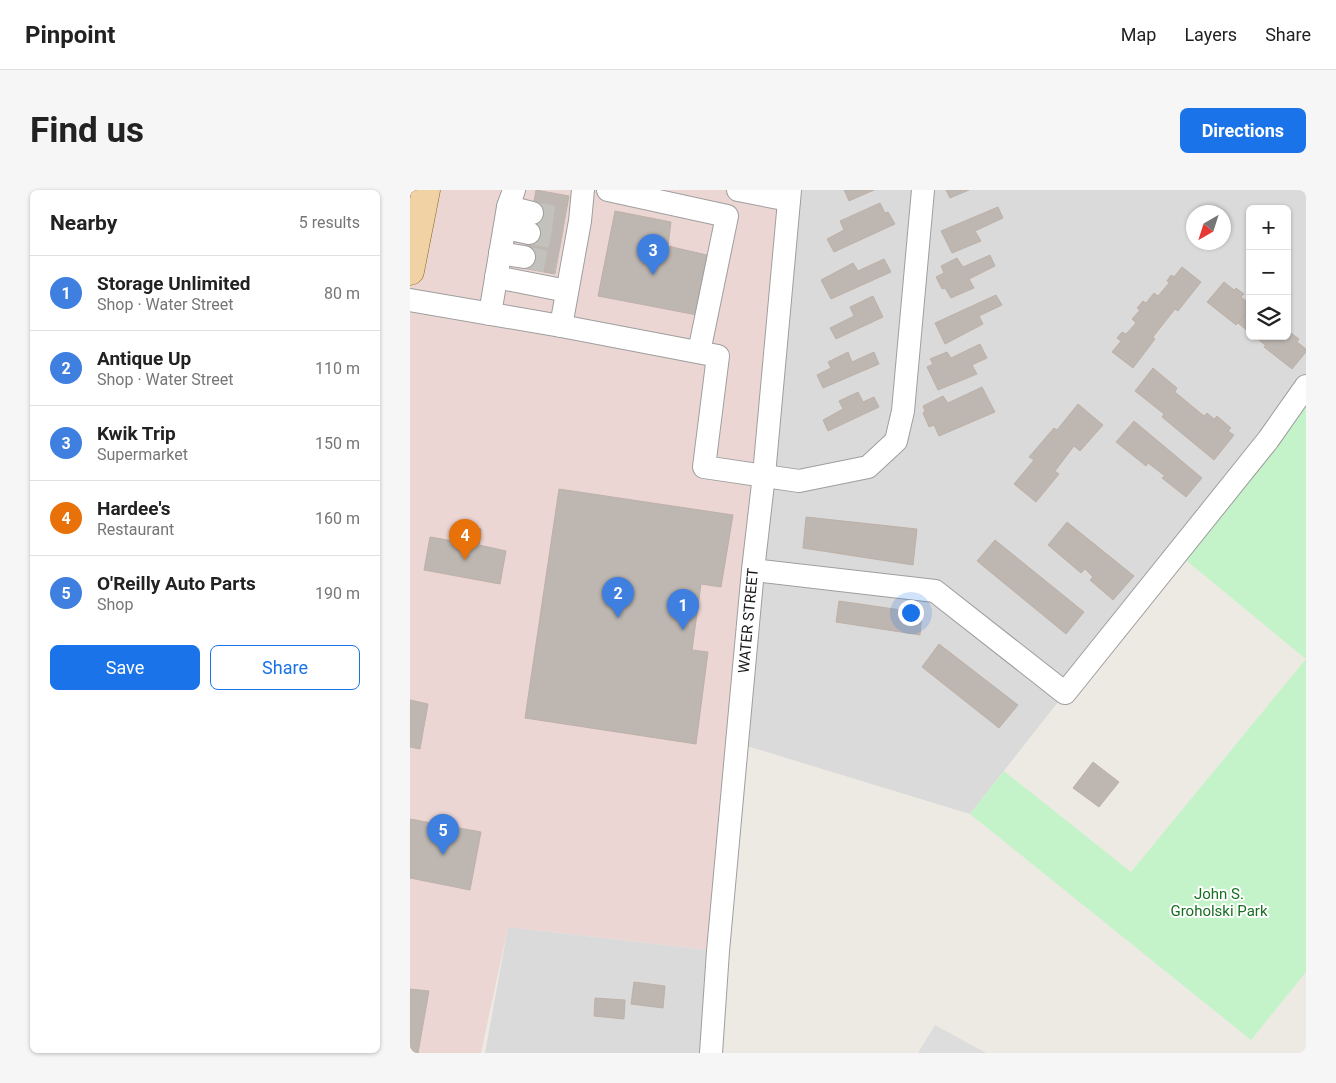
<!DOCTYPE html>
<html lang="en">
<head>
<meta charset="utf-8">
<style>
	body { margin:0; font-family:Roboto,sans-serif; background:#f6f6f6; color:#222 }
	.controls { position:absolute; right:15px; top:15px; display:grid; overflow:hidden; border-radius:8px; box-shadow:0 1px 4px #0004 }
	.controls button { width:45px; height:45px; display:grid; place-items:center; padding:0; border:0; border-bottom:1px solid #e0e0e0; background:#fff; color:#222; font:25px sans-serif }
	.compass { position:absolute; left:776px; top:15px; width:45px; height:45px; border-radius:50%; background:#fff; box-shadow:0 1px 4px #0004; rotate:219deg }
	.you { position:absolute; left:500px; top:422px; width:18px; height:18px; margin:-12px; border:4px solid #fff; border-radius:50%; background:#1a73e8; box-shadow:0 0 0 8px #1a73e833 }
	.badge { display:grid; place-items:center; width:32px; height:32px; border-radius:50%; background:#1a73e8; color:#fff; font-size:16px; font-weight:700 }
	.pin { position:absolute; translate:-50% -41px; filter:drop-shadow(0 1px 2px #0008) }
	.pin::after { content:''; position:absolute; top:26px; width:18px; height:15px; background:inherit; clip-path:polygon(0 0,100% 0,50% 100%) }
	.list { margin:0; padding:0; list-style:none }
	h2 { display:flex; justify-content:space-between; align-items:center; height:65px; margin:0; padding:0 20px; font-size:21px }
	h2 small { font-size:16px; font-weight:400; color:#767676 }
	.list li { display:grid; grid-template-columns:32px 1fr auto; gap:15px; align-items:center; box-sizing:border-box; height:75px; padding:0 20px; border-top:1px solid #e0e0e0 }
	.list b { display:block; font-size:19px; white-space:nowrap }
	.list p { margin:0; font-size:16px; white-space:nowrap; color:#767676 }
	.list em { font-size:16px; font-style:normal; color:#767676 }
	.actions { display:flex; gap:10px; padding:15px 20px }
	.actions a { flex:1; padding:11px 0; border:1px solid #1a73e8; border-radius:8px; text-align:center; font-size:18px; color:#1a73e8 }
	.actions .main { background:#1a73e8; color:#fff }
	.icon { flex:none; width:28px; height:28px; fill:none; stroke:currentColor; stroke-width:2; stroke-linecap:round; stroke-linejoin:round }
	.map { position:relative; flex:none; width:896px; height:863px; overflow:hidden; border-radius:8px }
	header { display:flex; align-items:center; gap:30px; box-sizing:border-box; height:70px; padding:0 25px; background:#fff; border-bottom:1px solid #e0e0e0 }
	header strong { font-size:24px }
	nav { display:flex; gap:28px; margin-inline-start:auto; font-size:18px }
	.intro { display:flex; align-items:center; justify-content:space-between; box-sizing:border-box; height:120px; padding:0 30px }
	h1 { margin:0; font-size:35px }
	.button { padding:12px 22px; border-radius:8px; background:#1a73e8; color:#fff; font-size:18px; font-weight:700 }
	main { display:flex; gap:30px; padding:0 30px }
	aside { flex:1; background:#fff; border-radius:8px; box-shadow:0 1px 4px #0004 }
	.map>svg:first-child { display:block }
	.residential { fill:#dbdada; fill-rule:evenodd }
	.commercial { fill:#ecd6d4 }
	.park { fill:#c4f3c9 }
	.parking { fill:#ddd }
	.building { fill:#bdb6b1; stroke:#bdb1a8 }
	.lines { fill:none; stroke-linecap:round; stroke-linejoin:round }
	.minor-tunnel { stroke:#c3c1bb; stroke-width:22; stroke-dasharray:22 11; stroke-linecap:butt }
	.minor-casing { stroke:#9e9e9e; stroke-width:24 }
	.major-casing { stroke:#856210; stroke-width:29 }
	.minor { stroke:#fff; stroke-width:22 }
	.major { stroke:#f1d2a4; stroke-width:28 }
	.labels { text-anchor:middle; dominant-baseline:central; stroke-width:4; stroke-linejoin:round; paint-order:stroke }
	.street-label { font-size:15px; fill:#1d1d1d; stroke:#fff }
	.park-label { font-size:15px; fill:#176e21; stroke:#fff }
</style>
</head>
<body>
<header>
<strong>Pinpoint</strong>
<nav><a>Map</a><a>Layers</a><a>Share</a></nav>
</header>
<div class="intro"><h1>Find us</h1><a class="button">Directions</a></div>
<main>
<aside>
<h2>Nearby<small>5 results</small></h2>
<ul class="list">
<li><span class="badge" style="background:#3f7fe0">1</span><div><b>Storage Unlimited</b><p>Shop · Water Street</p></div><em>80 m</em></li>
<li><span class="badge" style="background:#3f7fe0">2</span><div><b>Antique Up</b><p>Shop · Water Street</p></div><em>110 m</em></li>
<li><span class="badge" style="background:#3f7fe0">3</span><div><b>Kwik Trip</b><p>Supermarket</p></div><em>150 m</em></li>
<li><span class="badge" style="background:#e8710a">4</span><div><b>Hardee's</b><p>Restaurant</p></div><em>160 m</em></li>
<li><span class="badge" style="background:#3f7fe0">5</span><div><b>O'Reilly Auto Parts</b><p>Shop</p></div><em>190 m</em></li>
</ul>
<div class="actions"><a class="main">Save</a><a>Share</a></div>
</aside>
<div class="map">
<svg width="896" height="863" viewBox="0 0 896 863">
	<rect width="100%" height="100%" fill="#edeae3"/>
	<!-- residential -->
	<path class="residential" d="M380 0H896V196L560 624 327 553ZM840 19H877V146H840ZM784 22H814V52H784Z
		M98 737 308 761 306 863H75Z"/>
	<!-- commercial -->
	<path class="commercial" d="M0 0H380L308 761 98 737 71 863H0Z"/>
	<!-- park -->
	<path class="park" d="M896 201V782L841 850 560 624 594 581 721 682 896 469 767 363Z"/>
	<!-- parking -->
	<path class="parking" d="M525 835 576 863H508Z"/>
	<!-- building -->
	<path class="building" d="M126 0 159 6 145 84 112 78Z
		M434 0H464L439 11Z
		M536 0H559L540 8Z
		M470 13 475 23 478 22 485 34 424 62 417 49 434 40 430 31Z
		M588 17 593 28 565 41 571 51 542 63 531 41Z
		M205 21 261 32 258 56 297 65 287 125 188 106Z
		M580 65 585 76 559 89 564 98 541 108 535 98 532 99 526 87 534 83 531 76 547 68 553 77Z
		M474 69 481 82 421 109 411 90 443 73 448 81Z
		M772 77 791 92 768 121 765 119 743 147 745 149 723 178 702 162 711 151 707 148 712 142 716 144 726 133 722 129 730 120 727 118 733 111 736 113 744 103 748 106 759 93 757 91 761 85 764 87Z
		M814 92 824 100 826 98 834 104 831 107 840 114V119L826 135 797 112Z
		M586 105 592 115 569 126 573 134 535 154 525 133Z
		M463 106 473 127 426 149 420 138 444 126 440 117Z
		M840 119V143L828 133Z
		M881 143 889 149 887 152 896 159V162L882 179 854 157 863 146H877V144L879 145Z
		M844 146H863L855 155Z
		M570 154 577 168 562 175 567 184 528 200 517 177 523 174 520 169 537 162 541 168Z
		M438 162 442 172 464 162 469 174 413 198 407 185 421 178 418 172Z
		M743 178 767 198 765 202 794 226 797 223 804 229 807 226 821 238 818 241 824 245 804 270 752 227 754 224 725 201Z
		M572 197 585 222 529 246 524 235 519 237 513 223 515 221 513 216 533 206 538 213Z
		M448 202 453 212 464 207 469 217 418 241 413 230 433 219 429 211Z
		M668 214 693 235 670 261 664 256 645 281 649 284 626 312 604 294 624 270 619 267 644 238 647 240Z
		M724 231 792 288 776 307 752 288 755 286 738 273 736 276 706 252Z
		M149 299 323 325 311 397 291 394 282 460 298 462 286 554 115 528Z
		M396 327 507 339 503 375 393 358Z
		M657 332 724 386 703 410 680 390 683 387 675 379 671 383 638 355Z
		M58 335 71 339 69 355 96 361 90 394 14 380 20 347 55 353Z
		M585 350 674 422 656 444 567 371Z
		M429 411 512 423 510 445 426 432Z
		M529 454 608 515 589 538 512 477Z
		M0 510 18 514 10 559 0 557Z
		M683 572 709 592 689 617 663 598Z
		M0 629 71 642 60 700 0 688Z
		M224 792 255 796 253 818 221 814Z
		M0 799 19 801 8 863 0 861Z
		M185 808 215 810 214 829 184 826Z"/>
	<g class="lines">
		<!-- minor-tunnel -->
		<path class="minor-tunnel" d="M122 23 155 28
			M119 43 152 49
			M114 67 147 74"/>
		<defs>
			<g id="minor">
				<path d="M198 0 317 26 289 162"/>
				<path d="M328 0 379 10"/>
				<path d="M98 17 122 23"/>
				<path d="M95 38 119 43"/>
				<path d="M90 63 114 67"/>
				<path d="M86 87 157 101"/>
				<path d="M0 110 151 136 308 166 294 277 389 291 458 277 486 251 493 221 513 0"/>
				<path d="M80 124 98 17 104 0"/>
				<path d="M151 136 170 31 173 0"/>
				<path d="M343 380 525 401 655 503 858 250 896 196"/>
				<path id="s1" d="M301 863 308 761 327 553 343 380 354 285 380 0"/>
			</g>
			<path id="major" d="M0 81 16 0"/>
		</defs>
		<!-- minor casing -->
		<use href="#minor" class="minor-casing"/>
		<!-- major casing -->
		<use href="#major" class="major-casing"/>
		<!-- minor -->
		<use href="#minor" class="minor"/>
		<!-- major -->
		<use href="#major" class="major"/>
	</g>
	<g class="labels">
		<!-- street labels -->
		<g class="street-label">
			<text stroke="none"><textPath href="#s1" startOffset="434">WATER STREET</textPath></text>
		</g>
		<!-- park labels -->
		<g class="park-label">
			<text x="809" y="704">John S.<tspan x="809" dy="17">Groholski Park</tspan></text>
		</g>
	</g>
</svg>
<div class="controls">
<button>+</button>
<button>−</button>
<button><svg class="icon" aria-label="layers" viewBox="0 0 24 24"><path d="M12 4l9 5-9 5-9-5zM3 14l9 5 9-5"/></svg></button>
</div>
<svg class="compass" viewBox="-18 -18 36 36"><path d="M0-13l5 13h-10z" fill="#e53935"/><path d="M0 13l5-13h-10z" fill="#767676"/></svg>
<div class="you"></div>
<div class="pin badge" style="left:273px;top:440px;background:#3f7fe0">1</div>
<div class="pin badge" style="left:208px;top:428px;background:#3f7fe0">2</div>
<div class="pin badge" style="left:243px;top:85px;background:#3f7fe0">3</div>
<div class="pin badge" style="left:55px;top:370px;background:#e8710a">4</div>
<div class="pin badge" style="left:33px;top:665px;background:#3f7fe0">5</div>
</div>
</main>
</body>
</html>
